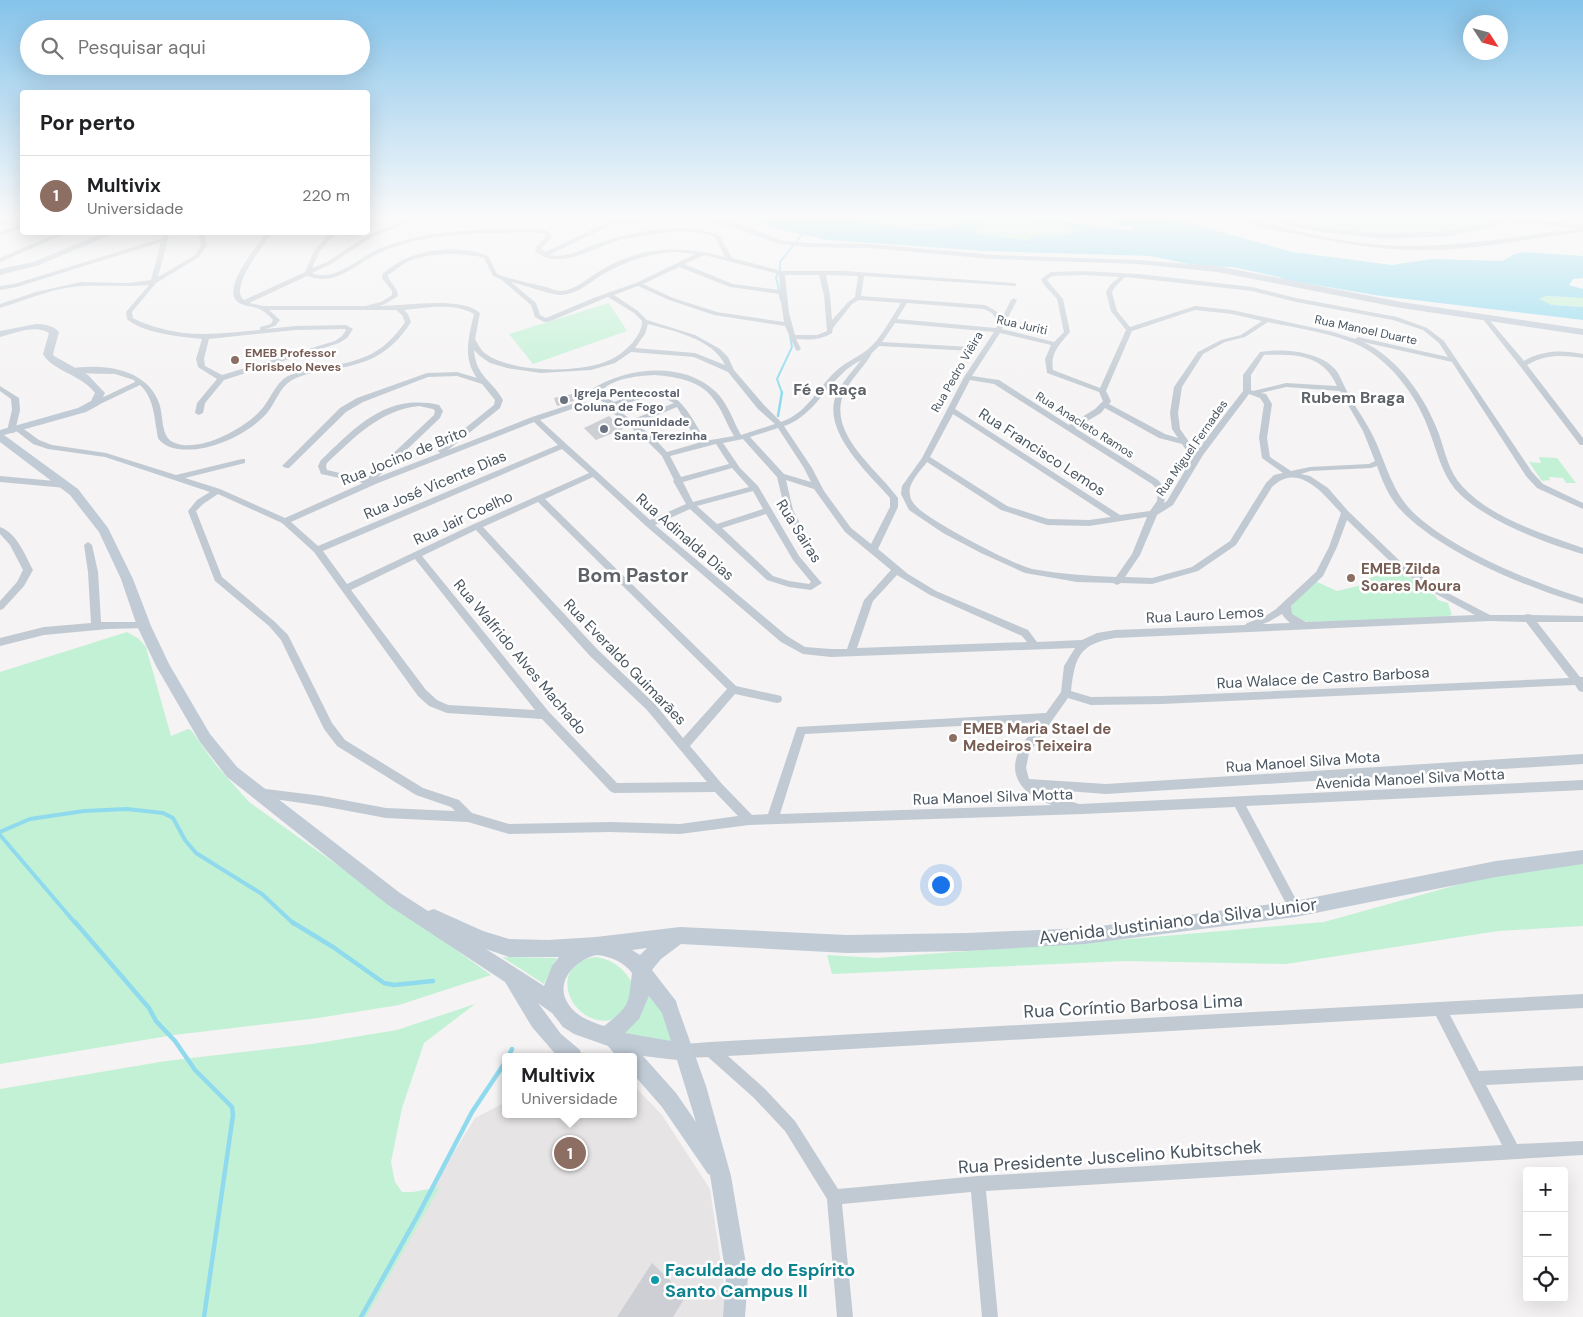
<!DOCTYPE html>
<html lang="pt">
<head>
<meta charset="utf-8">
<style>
	body { margin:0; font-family:"DM Sans",sans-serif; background:#f2f2f2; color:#202124 }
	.controls { position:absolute; right:15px; bottom:15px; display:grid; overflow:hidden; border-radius:5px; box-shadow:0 5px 20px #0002 }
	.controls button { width:45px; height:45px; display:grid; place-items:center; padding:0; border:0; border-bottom:1px solid #e0e0e0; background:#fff; color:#202124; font:25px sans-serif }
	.compass { position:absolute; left:1463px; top:15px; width:45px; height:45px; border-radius:50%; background:#fff; box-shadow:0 5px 20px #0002; rotate:126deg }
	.you { position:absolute; left:940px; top:884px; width:18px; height:18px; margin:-12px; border:4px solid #fff; border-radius:50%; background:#1a73e8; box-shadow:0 0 0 8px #1a73e833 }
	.badge { display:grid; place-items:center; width:32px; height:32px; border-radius:50%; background:#7c3aed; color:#fff; font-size:16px; font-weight:700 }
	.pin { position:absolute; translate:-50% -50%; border:2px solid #fff; box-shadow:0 1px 5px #0006 }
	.popup { position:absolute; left:502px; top:1053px; width:135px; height:65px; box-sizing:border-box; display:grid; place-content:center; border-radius:5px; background:#fff; filter:drop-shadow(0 1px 4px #0005); font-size:16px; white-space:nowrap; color:#757577 }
	.popup b { font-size:19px; color:#202124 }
	.popup::after { content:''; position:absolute; left:50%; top:100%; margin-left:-10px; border:10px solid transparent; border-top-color:#fff }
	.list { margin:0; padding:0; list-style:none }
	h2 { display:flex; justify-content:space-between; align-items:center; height:65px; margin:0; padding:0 20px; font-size:21px }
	h2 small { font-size:16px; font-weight:400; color:#757577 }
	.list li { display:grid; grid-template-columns:32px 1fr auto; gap:15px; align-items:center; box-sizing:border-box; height:80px; padding:0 20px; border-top:1px solid #e0e0e0 }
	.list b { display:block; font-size:19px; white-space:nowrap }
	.list p { margin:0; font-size:16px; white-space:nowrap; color:#757577 }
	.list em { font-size:16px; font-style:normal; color:#757577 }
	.icon { flex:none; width:28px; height:28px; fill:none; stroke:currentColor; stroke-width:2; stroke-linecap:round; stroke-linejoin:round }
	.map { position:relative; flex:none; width:1583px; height:1317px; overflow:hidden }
	.search { position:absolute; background:#fff; box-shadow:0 5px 20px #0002; left:20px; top:20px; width:350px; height:55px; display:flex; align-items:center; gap:12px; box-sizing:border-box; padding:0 18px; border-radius:28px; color:#757577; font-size:19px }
	.panel { position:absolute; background:#fff; box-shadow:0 5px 20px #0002; left:20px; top:90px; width:350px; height:145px; border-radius:5px }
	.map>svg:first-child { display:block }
	.education { fill:#e6e4e5 }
	.green { fill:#c3f1d5 }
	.water { fill:#90daee; fill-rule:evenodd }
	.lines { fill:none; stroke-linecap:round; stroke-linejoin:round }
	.stream-far3 { stroke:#90daee; stroke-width:2 }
	.stream-far2 { stroke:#90daee; stroke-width:2.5 }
	.stream-far1 { stroke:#90daee; stroke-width:4 }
	.stream { stroke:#90daee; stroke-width:4.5 }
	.building { fill:#cdcfd5 }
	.street { fill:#c1cad2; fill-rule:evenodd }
	.secondary { fill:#c1cbd6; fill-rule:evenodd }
	.education-dot { fill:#8d6e63; stroke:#fff; stroke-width:2 }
	.worship-dot { fill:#6b7280; stroke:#fff; stroke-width:2 }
	.culture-dot { fill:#0f9aa8; stroke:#fff; stroke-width:2 }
	.labels { text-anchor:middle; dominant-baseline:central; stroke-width:5; stroke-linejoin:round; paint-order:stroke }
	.far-street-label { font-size:12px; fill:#4a5661; stroke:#fff }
	.far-education-label { font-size:12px; font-weight:bold; fill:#785e54; stroke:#fff; text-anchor:start }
	.far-worship-label { font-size:12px; font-weight:bold; fill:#5b616d; stroke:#fff; text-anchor:start }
	.street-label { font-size:15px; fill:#4a5661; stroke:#fff }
	.education-label { font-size:15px; font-weight:bold; fill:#785e54; stroke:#fff; text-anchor:start }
	.far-district-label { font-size:16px; font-weight:bold; fill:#5f6368; stroke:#fff }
	.near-street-label { font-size:18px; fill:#4a5661; stroke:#fff }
	.near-culture-label { font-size:18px; font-weight:bold; fill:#0d838f; stroke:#fff; text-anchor:start }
	.district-label { font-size:20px; font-weight:bold; fill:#5f6368; stroke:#fff }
</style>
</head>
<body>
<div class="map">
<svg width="1583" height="1317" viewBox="0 0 1583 1317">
	<rect width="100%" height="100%" fill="#f5f3f3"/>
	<!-- education -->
	<path class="education" d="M634 1086 662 1115 710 1189 728 1311 726 1317H352L475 1118 506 1102V1114H634Z"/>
	<!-- green -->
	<path class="green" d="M852 217H963L970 221C938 240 886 226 852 217Z
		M1260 217H1504L1477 228 1400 237 1338 231Z
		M1028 219C1043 228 1063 219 1077 231L1066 235 1035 236 1027 241 976 233 974 229 986 220Z
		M1546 296 1583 298V307L1552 305 1538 299Z
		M609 303 627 331 533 364 509 334Z
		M1539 457 1557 458 1576 483H1566L1563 478 1549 477 1550 480 1542 481 1529 462 1541 463Z
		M1396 570 1411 578 1429 593 1435 595 1438 600 1448 603 1452 615 1438 619 1308 622 1290 615 1291 606 1315 581 1337 591 1366 584 1363 580Z
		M127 632 139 639 146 647 171 736 188 729 191 730 216 765 249 802 491 975 399 1005 318 1018 174 1035 0 1064V672Z
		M1583 861V926L1498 931 1286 964 1125 961 832 974 827 955 876 958 1142 938 1324 922 1489 876Z
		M502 957 557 958 544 984Z
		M597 957C615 961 625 969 633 985 631 992 629 1002 626 1008 607 1039 558 1008 569 974 574 962 585 958 597 957Z
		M651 993 664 1014 674 1041H665L624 1034Z
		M475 1004 424 1043 402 1108 391 1162 395 1182 402 1192H413L440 1187 366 1317H0V1089L166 1061 312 1044 397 1030Z"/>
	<!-- water -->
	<path class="water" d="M747 217H852L893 227 921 230 950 228 970 221 964 217H1168L1292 252 1392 265 1432 259 1502 261 1515 254 1524 252 1583 256V278L1573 279 1569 285 1583 289V298L1546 296 1539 299 1552 305 1583 307V320L1381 296 1286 280 1279 277 1233 267 1199 266 1150 256 987 251 827 240 766 226ZM1073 218 1095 220 1128 227 1127 225H1130L1134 229 1130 231 1054 220ZM1028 219C1042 228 1064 219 1076 230L1066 235 1035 236 1027 241 976 233 974 229 986 220Z"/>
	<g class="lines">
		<!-- stream-far3 -->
		<path class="stream-far3" d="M781 300 776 277 780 270V262L803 233
			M782 393 777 379 792 347 790 335"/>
		<!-- stream-far2 -->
		<path class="stream-far2" d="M778 416 782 392"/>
		<!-- stream-far1 -->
		<path class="stream-far1" d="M0 832 30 819 84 811 127 809 163 813 173 818 185 840 196 853 262 894 294 924
			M0 835 76 924"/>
		<!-- stream -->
		<path class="stream" d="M75 922 149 1008 156 1021 175 1041 195 1070 232 1107 233 1115 204 1317
			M292 922 333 947 384 983 394 985 433 981
			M508 1057 512 1049
			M361 1317 417 1217 472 1112 506 1061"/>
	</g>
	<!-- building -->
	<path class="building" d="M572 394 574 401 557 406 554 398Z
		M609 416 623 429 596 440 584 428Z
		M652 1263 686 1296 673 1317H617Z"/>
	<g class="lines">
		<!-- street -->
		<path class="street" d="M9 217H18L0 225V221Z
			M417 217H428L410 222 372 237 331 264 312 273C336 283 359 256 381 248 421 232 463 230 505 229 518 229 531 228 544 230L549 232 552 237 541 248 545 252 613 220 615 221V223L549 255C569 259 587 246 605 241 641 230 683 222 719 235L732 258 782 271H845L1014 283 1016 284V286L864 276 861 296 985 305 996 311 1002 318 1011 300 1014 298 1017 300 1002 329 1054 342 1064 332 1057 299 1044 285 1041 279 1051 272 1083 271 1140 274 1252 287 1296 298 1397 317 1427 328 1444 341 1532 472 1543 484 1583 503V509L1537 488 1526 476 1452 362 1363 342C1399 358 1426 399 1439 434 1445 452 1449 472 1462 486 1492 519 1542 533 1583 548V554C1545 543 1481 519 1455 489 1442 473 1437 452 1430 433 1419 400 1395 366 1364 348 1340 334 1296 328 1268 322L1245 337 1225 342 1203 354 1182 387 1178 413 1180 429 1194 449 1197 451 1243 391V375L1260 352C1282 348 1319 351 1335 369 1341 376 1344 387 1349 395 1357 410 1367 423 1374 438 1387 466 1393 495 1417 516 1458 552 1531 582 1583 598V604C1527 588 1437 551 1398 507 1388 495 1382 480 1377 466L1371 468 1310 471 1301 474 1310 476 1328 488 1348 511 1403 564 1442 590 1490 615H1524L1528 614 1532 615 1583 616V622H1537L1580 677H1583V692L1579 691 1575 685 1162 704 1091 705 1068 698 1029 753 1026 768 1029 779 1106 784 1583 754V764L1106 794 1040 789 1046 793 1079 804 1583 780V790L1246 806 1299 905 1301 909 1299 913 1295 915 1291 913 1235 807 1083 814 749 825 680 834 610 832 509 834 468 822 386 818 322 806 254 796 252 793 254 790 258 788 322 796 386 808 455 811 451 807 416 795 337 746 324 729 281 640 269 626 215 581 188 511 197 500 210 492 105 457 48 449 33 444 15 430 14 433H8L7 431 12 410 11 399 0 391V386L19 398 20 410 16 427H21L39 440 52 445 106 453 176 475 242 459H245V463L185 478 220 489 285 518 363 483 321 474 318 466 321 460C356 427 386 393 439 405L443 411 440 418 378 477 440 453 438 451 439 449 494 405 495 400 482 384 457 376 428 377 363 402 346 412 289 468H286L282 466 340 408 357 398 427 373 457 372 477 378C462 358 469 336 474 314 453 302 426 308 404 310L408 314 411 322C390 355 367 364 329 370 317 372 303 374 292 380 279 388 276 402 267 413 247 436 200 457 170 447 167 446 160 442 158 438 157 435 157 430 156 427 154 412 152 396 140 385L98 405H95L91 403 135 382 134 380 115 374 70 373H67V369C101 363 146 367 159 403 164 416 160 438 175 443 199 453 244 429 260 411 271 400 274 384 288 376 301 370 315 368 329 366 363 361 385 352 405 322L402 315 396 310H269L280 320 275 326 266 329 295 326 346 325 353 329 347 338 339 343 224 380 205 403 203 413 199 415 195 413 197 403 217 379 198 367 196 359 202 339C181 337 142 333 127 319L126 312 149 285C126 287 105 285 83 286 54 287 27 300 0 308V304L36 292 81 282 129 283 151 280 161 242 17 287 0 290V286L14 284 163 238 164 232H170L158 277 195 255 201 245 198 232H204L207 245 199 257 156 283 132 312 133 318C141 323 150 325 159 328 194 338 224 333 260 330V327L271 324 273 320C270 317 266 312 261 310 255 306 246 307 239 303 219 290 257 247 266 232H272C264 246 228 288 244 300L305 272 314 251 330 232H337L320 251 312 268 327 262 368 235ZM678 231 704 233 715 237 725 257C679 245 640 246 598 272 587 279 575 290 561 291 556 291 550 288 546 287 530 283 513 280 497 274L488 256C463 246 427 248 403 260 396 263 389 269 383 273L382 278 392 291V295L381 302 365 306H263L249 303 307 276C338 288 357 261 384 251 420 236 459 234 497 233 512 233 526 232 540 233L545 234 546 237 536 247 535 251C559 272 594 247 620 240 639 236 658 233 678 231ZM676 252 696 254 636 283 596 297 546 318 540 315 536 303 511 282C524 285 549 294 560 295 578 295 592 280 605 273 627 261 651 253 676 252ZM457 254 477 256 484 258 493 276 502 280 531 305 535 317 544 322H548L608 297 634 313 642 321C642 330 638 335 633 342 625 351 616 358 605 362 575 373 513 373 486 354 481 351 478 344 475 339L480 313C460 296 406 306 379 306L385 304 398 296C398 287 389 283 388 275 394 271 399 267 405 263 420 255 440 254 457 254ZM704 255 779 274 780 290 733 284 684 264ZM679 267 730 287 780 294 784 322 717 312 673 298 643 284ZM785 275H819L824 295 827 331 817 335H795L789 313ZM826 275 858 276 855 297 848 302 832 320 830 295ZM1083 275 1119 277 1110 285 1106 292 1111 311 1126 330 1100 388 1053 370C1050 352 1060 344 1070 332L1063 299 1047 280 1052 276ZM1125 277 1252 291 1296 302 1393 320 1423 330 1439 343 1448 357 1358 337 1355 339 1333 332 1232 310 1195 306 1130 327 1117 311 1112 292 1115 287ZM638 286 669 300 714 315 785 326 796 350 798 351 801 349 796 339C809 340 821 340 832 333L833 328 852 304 859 300 901 303C891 318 881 339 867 350 858 357 846 362 837 370 818 387 808 413 781 422L764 405 734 370 728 357 720 349 695 335 647 320 638 311 614 295ZM907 303 984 309 992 313 999 324 996 328 897 319ZM1195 310 1232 314 1262 321 1241 335 1221 340 1198 352 1174 387 1170 413 1172 429 1178 438 1165 434 1109 404 1111 401 1106 391 1132 331ZM895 323 994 332 964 377 922 458 902 486 901 494 909 510 943 533 981 553 1025 573 1077 582 1113 583 1117 585 1121 583 1152 584 1198 571 1236 545 1272 487C1298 461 1324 494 1341 513L1329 547 1316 572 1276 609 1264 617 1247 623 1245 625 1115 630 1097 633 1082 640 1037 642 1028 630 936 591 908 574 878 549 898 507V498C878 470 826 433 844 393 851 379 863 368 871 355V354L879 346 972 351 975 349 972 347 882 342ZM648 324C674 331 713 339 725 365L695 353 635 348 645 334ZM345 329 346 330 342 336 335 341 222 375 205 366 204 359 209 339 295 330ZM1000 333 1051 345 1045 359 1047 373 1099 392 1103 401 1095 409 1069 425 999 380 972 376ZM474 350 480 356 490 363 507 368 541 373 591 370 615 363 631 352 694 357 728 372 758 409 775 424 741 435C733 421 728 403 715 391 683 361 627 367 592 389V396L609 405 578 402 532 417 448 450 500 408 503 400C492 380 476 377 474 350ZM1264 355C1296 354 1323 354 1337 386L1286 383 1253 391 1251 390V375ZM861 360C852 372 840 384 835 398 824 434 869 474 890 498V507L871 544 851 528 824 491 812 468 784 426C811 417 822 392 842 374 847 368 855 364 861 360ZM655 375C678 377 702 381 715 401 723 412 727 425 734 436L705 441C680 394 669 380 614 402L599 393C612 378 636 376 655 375ZM970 380 994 384 1152 484 1158 490 1157 501 1150 511 1120 515 955 409ZM1286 387 1340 391 1363 431 1375 461 1369 464 1310 467 1291 471 1270 457 1267 438 1272 404 1266 394 1261 393ZM1249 394 1260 398 1264 404 1259 438 1262 458 1283 473 1274 475 1266 483 1230 541 1192 567 1152 578 1125 577 1140 555 1157 515 1173 505 1203 455ZM650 396H660L674 403 631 420 615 407ZM419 406 433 409 435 411 434 415 366 479 327 470 326 466 327 463C355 437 380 410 419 406ZM581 406 608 409 645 439 662 456 674 480 673 481 686 504 650 520 540 420ZM677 407 698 443 667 452 651 435 636 424ZM1105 408 1159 438 1182 444 1188 453 1194 455 1167 501 1164 503 1166 490 1158 480 1075 428 1101 413ZM953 414 1111 517 1089 520 1048 519 1007 506 930 457ZM534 422 558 445 318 546 291 522 378 483ZM778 428 804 468 811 482 784 474 750 437ZM743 439 777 477 785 510 804 547H810L811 545 793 510 786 480 814 489 845 532 891 570 864 600 847 649H831L805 647 787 636 655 525 690 509 767 580 789 587 811 590 822 583 820 581 799 556 758 486 740 468 723 443ZM716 444 729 464 681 477 670 456ZM562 449 589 473 474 524 347 584 323 551ZM927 462 1001 510 1047 525 1089 526 1147 517 1132 554 1116 577C1088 576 1060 574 1032 569 1014 565 925 519 915 505 913 503 910 498 910 495 907 484 921 470 927 462ZM732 468 749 487 693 502 683 482ZM593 477 646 526 781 642 803 654 831 657 1075 648 1064 666 1061 692 1046 713 797 727 768 814 752 815 722 784 690 746 735 694 777 703 781 702 782 699 781 696 777 695 736 686 545 499ZM753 491 763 509 717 524 697 506ZM218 494 282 523 314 552 418 696 429 706 447 713 542 719 610 791 614 793 715 792 738 816 680 824 610 822 509 824 472 813 459 800 423 788 345 740 332 723 288 635 275 622 222 577 196 511 203 504ZM538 502 727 689 683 738 655 704 598 650 483 527ZM766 514 793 560 811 582 809 584 789 581 773 576 722 528ZM1347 520 1397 568 1436 594 1475 615 1306 622 1292 614 1291 606 1323 576 1337 547ZM476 530 590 656 647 710 707 782 617 783 549 712 422 556ZM415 559 535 710 448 705 437 700 426 690 351 590ZM897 575 930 595 1022 636 1027 642 857 648 873 601ZM1282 614 1284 617 1290 623 1263 624 1270 621ZM1490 621 1526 622 1569 678 1162 696 1091 697 1071 691C1075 657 1079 644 1115 638ZM1040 722C1033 731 1024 740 1019 751 1006 778 1027 797 1052 805L780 814 805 734Z
			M1229 217C1248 217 1267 224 1285 228 1313 235 1342 241 1371 244 1443 251 1512 237 1583 228V232C1531 238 1480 249 1428 250 1383 251 1339 243 1296 234 1275 230 1247 226 1229 217Z
			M1504 219 1583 224V228L1502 222 1501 221Z
			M22 224V228L0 236V232Z
			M60 232H69L0 262V258Z
			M1482 316H1486L1524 361C1542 350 1563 350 1583 354V358C1563 355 1545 354 1527 365L1583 438V445H1580L1520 366 1482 318Z
			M0 476 66 482 70 485 66 488 0 482Z
			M0 527C17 533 25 555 33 570L24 586 3 609 0 610V601L17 582 23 570 10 545 0 534Z
			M88 542 92 545 98 572 101 622H144L147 624 149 626 147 628 108 629 44 635 0 646V638L44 627 91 623 88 572 84 545Z
			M1583 994V1008L1450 1015 1479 1071 1583 1066V1080L1486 1085 1517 1144 1583 1141V1155L986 1191 998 1317H982L971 1192 842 1204 853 1317H837L827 1199 785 1131 754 1098 708 1057 685 1058 680 1056 678 1051 680 1046 685 1044 710 1042ZM1436 1016 1502 1145 978 1176 838 1189 795 1121 764 1088 728 1056Z"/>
		<!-- secondary -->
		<path class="secondary" d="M572 217 617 220 702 217 740 224 780 240 807 243 870 244 994 255 1137 260 1217 266 1401 302 1583 329V335L1401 308 1217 272 1137 264 994 259 870 248 807 247 779 244 735 228 693 220 617 224Z
			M1251 217H1267L1321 228 1385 234 1449 231 1479 225 1505 217H1518L1484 229 1449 236 1385 239 1321 232Z
			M106 232H118L39 265 0 275V269L33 262Z
			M36 324C44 324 53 325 59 332L53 354 54 356 88 375 105 393 99 405 86 412 4 435 78 489 108 528 133 579 151 626 169 664 210 734 237 767 400 893 428 911 434 909 483 931 509 939 548 940 596 937 680 927 847 935 967 933 1085 928 1295 901 1496 861 1583 850V864L1496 877 1295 917 1085 944 967 951 847 953 681 944 661 959 652 970 676 1001 678 1008 706 1086 731 1176 748 1276 745 1317H723L726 1276 710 1175 708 1174 662 1107 634 1075V1057H617L608 1046 574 1034 563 1027 552 1013 538 1003 561 1034 580 1050 582 1057H558L532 1027 505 982 388 905 227 777 200 742 156 666 137 626 121 579 99 532 70 495 0 442V430L78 408 91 401 95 393C82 375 51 370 43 354L49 333C36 324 14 333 0 337V331ZM647 948 640 955 632 950ZM486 949 509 957H559L552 966 544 986ZM596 955C610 956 624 962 632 973 628 1005 631 1005 604 1026 595 1023 586 1020 579 1015 549 993 567 963 596 955ZM649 996 662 1013 671 1041 625 1033 639 1019ZM643 1056 677 1060 696 1122 676 1093Z"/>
	</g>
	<!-- sky -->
	<linearGradient id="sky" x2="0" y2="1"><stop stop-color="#85c3ea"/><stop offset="0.54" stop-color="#fafafa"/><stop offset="1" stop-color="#fafafa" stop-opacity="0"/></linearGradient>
	<rect width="1583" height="402" fill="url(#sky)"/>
	<!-- markers -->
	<g class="education-dot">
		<circle cx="235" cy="360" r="5"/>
		<circle cx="1351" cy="578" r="5"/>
		<circle cx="953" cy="738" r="5"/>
	</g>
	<g class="worship-dot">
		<circle cx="564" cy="400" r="5"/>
		<circle cx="604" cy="429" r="5"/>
	</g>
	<circle class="culture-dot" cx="655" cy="1280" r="5"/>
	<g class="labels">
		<!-- far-street labels -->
		<g class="far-street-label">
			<text transform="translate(1022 325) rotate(13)">Rua Juriti</text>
			<text transform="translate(1366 330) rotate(12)">Rua Manoel Duarte</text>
			<text transform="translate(957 372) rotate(-60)">Rua Pedro Viêira</text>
			<text transform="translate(1085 425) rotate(32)">Rua Anacleto Ramos</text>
			<text transform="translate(1192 448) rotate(-55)">Rua Miguel Fernades</text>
		</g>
		<!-- far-education labels -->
		<g class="far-education-label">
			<text x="245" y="353">EMEB Professor<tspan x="245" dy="14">Florisbelo Neves</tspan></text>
		</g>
		<!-- far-worship labels -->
		<g class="far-worship-label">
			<text x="574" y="393">Igreja Pentecostal<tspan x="574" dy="14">Coluna de Fogo</tspan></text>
			<text x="614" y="422">Comunidade<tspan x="614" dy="14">Santa Terezinha</tspan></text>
		</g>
		<!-- street labels -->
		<g class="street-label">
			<text transform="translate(1042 452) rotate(33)">Rua Francisco Lemos</text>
			<text transform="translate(404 456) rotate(-22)">Rua Jocino de Brito</text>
			<text transform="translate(435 485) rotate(-23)">Rua José Vicente Dias</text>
			<text transform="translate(463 518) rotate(-25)">Rua Jair Coelho</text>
			<text transform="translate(799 531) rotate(58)">Rua Sairas</text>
			<text transform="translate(685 537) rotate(41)">Rua Adinalda Dias</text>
			<text transform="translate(1205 615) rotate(-3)">Rua Lauro Lemos</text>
			<text transform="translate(520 657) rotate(50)">Rua Walfrido Alves Machado</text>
			<text transform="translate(625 662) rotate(46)">Rua Everaldo Guimarães</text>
			<text transform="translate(1323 678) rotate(-3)">Rua Walace de Castro Barbosa</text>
			<text transform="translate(1303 762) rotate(-4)">Rua Manoel Silva Mota</text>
			<text transform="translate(1410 779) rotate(-3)">Avenida Manoel Silva Motta</text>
			<text transform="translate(993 797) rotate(-2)">Rua Manoel Silva Motta</text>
		</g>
		<!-- education labels -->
		<g class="education-label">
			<text x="1361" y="569">EMEB Zilda<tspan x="1361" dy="17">Soares Moura</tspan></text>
			<text x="963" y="729">EMEB Maria Stael de<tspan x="963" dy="17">Medeiros Teixeira</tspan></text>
		</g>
		<!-- far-district labels -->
		<g class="far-district-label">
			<text x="830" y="389">Fé e Raça</text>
			<text x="1353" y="397">Rubem Braga</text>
		</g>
		<!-- near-street labels -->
		<g class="near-street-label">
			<text transform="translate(1178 921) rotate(-7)">Avenida Justiniano da Silva Junior</text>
			<text transform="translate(1133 1006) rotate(-3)">Rua Coríntio Barbosa Lima</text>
			<text transform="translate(1110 1157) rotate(-4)">Rua Presidente Juscelino Kubitschek</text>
		</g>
		<!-- near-culture labels -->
		<g class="near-culture-label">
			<text x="665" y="1270">Faculdade do Espírito<tspan x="665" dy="21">Santo Campus II</tspan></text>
		</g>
		<!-- district labels -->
		<g class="district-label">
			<text x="633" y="575">Bom Pastor</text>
		</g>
	</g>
</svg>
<div class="controls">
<button>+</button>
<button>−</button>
<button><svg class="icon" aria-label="locate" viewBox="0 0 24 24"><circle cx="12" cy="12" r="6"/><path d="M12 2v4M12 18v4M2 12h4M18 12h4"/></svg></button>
</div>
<svg class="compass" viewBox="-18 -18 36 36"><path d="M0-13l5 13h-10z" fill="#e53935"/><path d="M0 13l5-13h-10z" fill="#757577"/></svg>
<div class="you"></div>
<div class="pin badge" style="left:570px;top:1153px;background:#8d6e63">1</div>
<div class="popup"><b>Multivix</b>Universidade</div>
<div class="search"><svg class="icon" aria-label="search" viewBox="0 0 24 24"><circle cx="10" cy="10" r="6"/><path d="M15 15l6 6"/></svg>Pesquisar aqui</div>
<section class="panel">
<h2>Por perto<small></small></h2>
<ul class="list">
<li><span class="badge" style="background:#8d6e63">1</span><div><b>Multivix</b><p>Universidade</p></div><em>220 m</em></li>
</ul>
</section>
</div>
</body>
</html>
